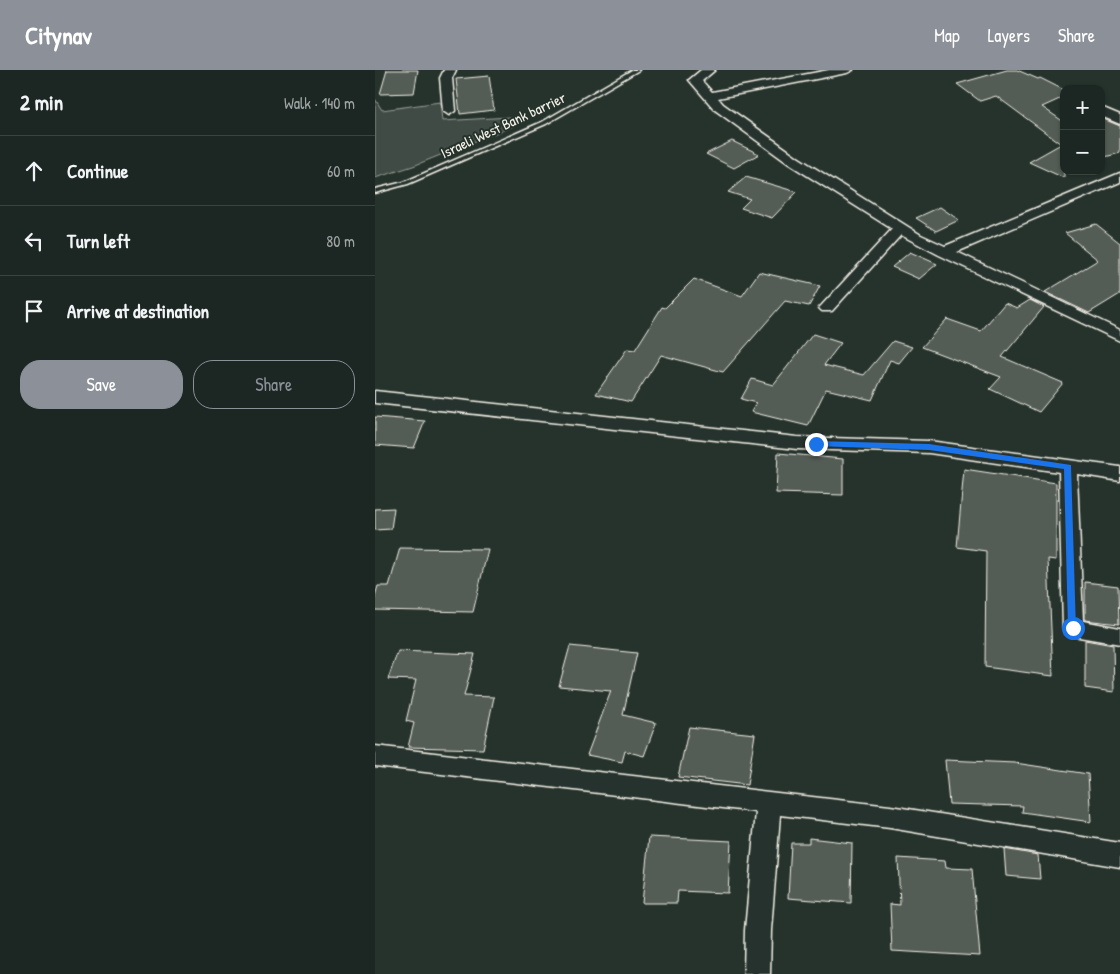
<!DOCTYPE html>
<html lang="en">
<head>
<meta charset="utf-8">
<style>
	body { margin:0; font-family:"Patrick Hand",sans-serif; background:#29322f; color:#f1f3f6 }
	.controls { position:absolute; right:15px; top:15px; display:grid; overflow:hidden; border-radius:10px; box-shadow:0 1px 4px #0004 }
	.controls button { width:45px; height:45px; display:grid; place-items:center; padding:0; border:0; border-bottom:1px solid #3a4340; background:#1c2622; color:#f1f3f6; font:25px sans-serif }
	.stop { position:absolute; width:15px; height:15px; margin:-11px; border:4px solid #1a73e8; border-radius:50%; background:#fff }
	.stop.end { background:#1a73e8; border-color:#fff; box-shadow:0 1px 5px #0008 }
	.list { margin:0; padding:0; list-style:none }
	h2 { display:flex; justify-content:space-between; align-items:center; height:65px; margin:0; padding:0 20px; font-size:21px }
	h2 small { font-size:16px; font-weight:400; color:#a0a5a5 }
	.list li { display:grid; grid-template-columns:32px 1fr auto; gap:15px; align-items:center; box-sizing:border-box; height:70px; padding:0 20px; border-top:1px solid #3a4340 }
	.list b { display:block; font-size:19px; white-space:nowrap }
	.list em { font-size:16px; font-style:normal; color:#a0a5a5 }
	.actions { display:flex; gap:10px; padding:15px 20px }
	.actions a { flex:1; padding:11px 0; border:1px solid #8c9099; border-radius:20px; text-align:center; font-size:18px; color:#8c9099 }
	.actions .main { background:#8c9099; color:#fff }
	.icon { flex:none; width:28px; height:28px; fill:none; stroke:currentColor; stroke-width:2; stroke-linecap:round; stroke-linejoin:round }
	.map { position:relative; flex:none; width:745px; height:904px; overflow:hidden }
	header { display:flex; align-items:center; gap:30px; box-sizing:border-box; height:70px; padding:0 25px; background:#8c9099; color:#fff }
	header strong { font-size:24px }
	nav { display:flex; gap:28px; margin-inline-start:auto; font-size:18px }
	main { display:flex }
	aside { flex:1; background:#1c2622 }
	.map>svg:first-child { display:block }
	.green { fill:#414b45; stroke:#9a9e96 }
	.building { fill:#525c55; stroke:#f4f1e8 }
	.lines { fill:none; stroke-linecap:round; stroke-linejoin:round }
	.lane-casing { stroke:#f4f1e8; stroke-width:3 }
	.street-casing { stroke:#f4f1e8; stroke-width:3 }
	.lane { fill:#26332d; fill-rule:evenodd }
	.street { fill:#26332d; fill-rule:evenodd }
	.route { fill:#1a73e8 }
	.labels { text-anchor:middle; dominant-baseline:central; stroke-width:4; stroke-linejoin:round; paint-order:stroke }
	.far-street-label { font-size:15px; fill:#f4f1e8; stroke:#26332d }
</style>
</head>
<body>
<header>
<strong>Citynav</strong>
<nav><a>Map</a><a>Layers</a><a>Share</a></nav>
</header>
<main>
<aside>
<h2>2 min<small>Walk · 140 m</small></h2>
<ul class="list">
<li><svg class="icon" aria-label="ahead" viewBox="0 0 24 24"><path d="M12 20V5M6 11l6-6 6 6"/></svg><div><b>Continue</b></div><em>60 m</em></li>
<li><svg class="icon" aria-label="left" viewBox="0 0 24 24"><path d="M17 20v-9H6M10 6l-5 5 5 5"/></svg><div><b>Turn left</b></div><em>80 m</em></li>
<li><svg class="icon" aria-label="arrive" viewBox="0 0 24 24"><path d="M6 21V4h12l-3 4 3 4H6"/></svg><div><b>Arrive at destination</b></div></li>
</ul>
<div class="actions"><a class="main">Save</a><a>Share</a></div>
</aside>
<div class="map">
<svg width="745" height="904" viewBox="0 0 745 904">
	<rect width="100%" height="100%" fill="#26332d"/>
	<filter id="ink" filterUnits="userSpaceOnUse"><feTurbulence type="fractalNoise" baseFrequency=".02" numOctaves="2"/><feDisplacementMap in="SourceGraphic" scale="10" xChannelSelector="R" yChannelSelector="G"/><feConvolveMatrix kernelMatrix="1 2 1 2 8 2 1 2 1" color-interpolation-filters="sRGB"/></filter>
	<g filter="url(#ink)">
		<!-- green -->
		<path class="green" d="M0 29 7 40 65 32 67 51 135 47 138 56 38 96 0 108Z"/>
		<!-- building -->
		<path class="building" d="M12 0H43L39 23 5 24Z
			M632 0H642L663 9 665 8 689 20V27L667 37 689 52V108L654 92 686 74 621 26 605 31 582 14Z
			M114 6 119 40 85 44 81 9Z
			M726 48 745 56V83L726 88Z
			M357 71 384 84 359 98 331 84Z
			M371 107 422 122 397 148 366 138 375 129 353 122Z
			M565 137 584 150 561 161 541 148Z
			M721 154 745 173V224L714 243 670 222 723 190 690 163Z
			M535 182 562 194 544 209 517 197Z
			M384 202 445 216 434 236 410 231 348 302 286 285 256 332 221 324 252 279 260 280 287 237 290 238 319 209 367 226Z
			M655 230 669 237 627 287 688 313 664 342 615 319 626 307 547 277 572 249 606 261 630 233 642 238Z
			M438 264 466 273 449 295 489 305 518 271 537 277 524 293 515 290 497 330 451 319 433 356 376 342 381 333 366 329 377 309 398 315Z
			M0 347 50 351 39 378 0 375Z
			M403 383 468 389V425L401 423Z
			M589 399 681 413V490L673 489 678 606 610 597 611 481 582 477Z
			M19 438 16 459 0 460V439Z
			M25 478 113 479 98 542 0 540V526L3 516H14Z
			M710 512 743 516 744 554 710 550Z
			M710 570 738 575 739 622 710 618Z
			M195 576 262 583 248 645 281 653 269 686 250 681 247 692 212 685 236 621 184 616Z
			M23 581 100 584 89 626 119 627 108 679 33 677 39 653 31 651 41 610 13 609Z
			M314 657 380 664 372 715 303 707Z
			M570 690 640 693 713 704 716 752 647 742 648 736 574 734Z
			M274 767 356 771 353 823 303 821 302 833H267Z
			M434 768 477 773 476 833 413 828 416 773H434Z
			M629 779 663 785 665 809 631 806Z
			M523 788 570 791 571 798 597 799 605 886 517 881 515 834 525 835Z"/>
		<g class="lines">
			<defs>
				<path id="lane" d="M257 0H264L171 54 33 114 0 123V119L29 112 167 52Z"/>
				<path id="street" d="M69 0H81L77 8 80 41 74 45 68 41 65 8Z
					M326 0H340L327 11 337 22 454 0H478L472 3 343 28 348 34 424 88 546 165 570 176 745 103V112L582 182 745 260V271L564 185 526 165 457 241H447L444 238 447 235 517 159 414 94 340 40 314 10Z
					M726 37 745 45V54L726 46Z
					M0 321 422 367 554 371 745 397V411L702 404 708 551 745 558V574L698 566 691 564 688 558 684 402 554 383 422 379 0 333Z
					M0 676 515 736 745 773V797L515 758 405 745 396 860 395 904H369L370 860 381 742 0 696Z"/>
			</defs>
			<!-- lane casing -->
			<use href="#lane" class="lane-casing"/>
			<!-- street casing -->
			<use href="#street" class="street-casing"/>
			<!-- lane -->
			<use href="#lane" class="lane"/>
			<!-- street -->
			<use href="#street" class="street"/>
		</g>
	</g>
	<!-- route -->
	<path class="route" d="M441 371 554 374 696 395 701 560H694L693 558 689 399 554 380 441 376 437 374Z"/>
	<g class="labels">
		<!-- far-street labels -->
		<g class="far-street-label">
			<text transform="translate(128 55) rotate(-25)">Israeli West Bank barrier</text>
		</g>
	</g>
</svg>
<div class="controls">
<button>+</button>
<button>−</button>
</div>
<div class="stop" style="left:698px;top:558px"></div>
<div class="stop end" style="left:441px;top:374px"></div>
</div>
</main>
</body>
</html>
